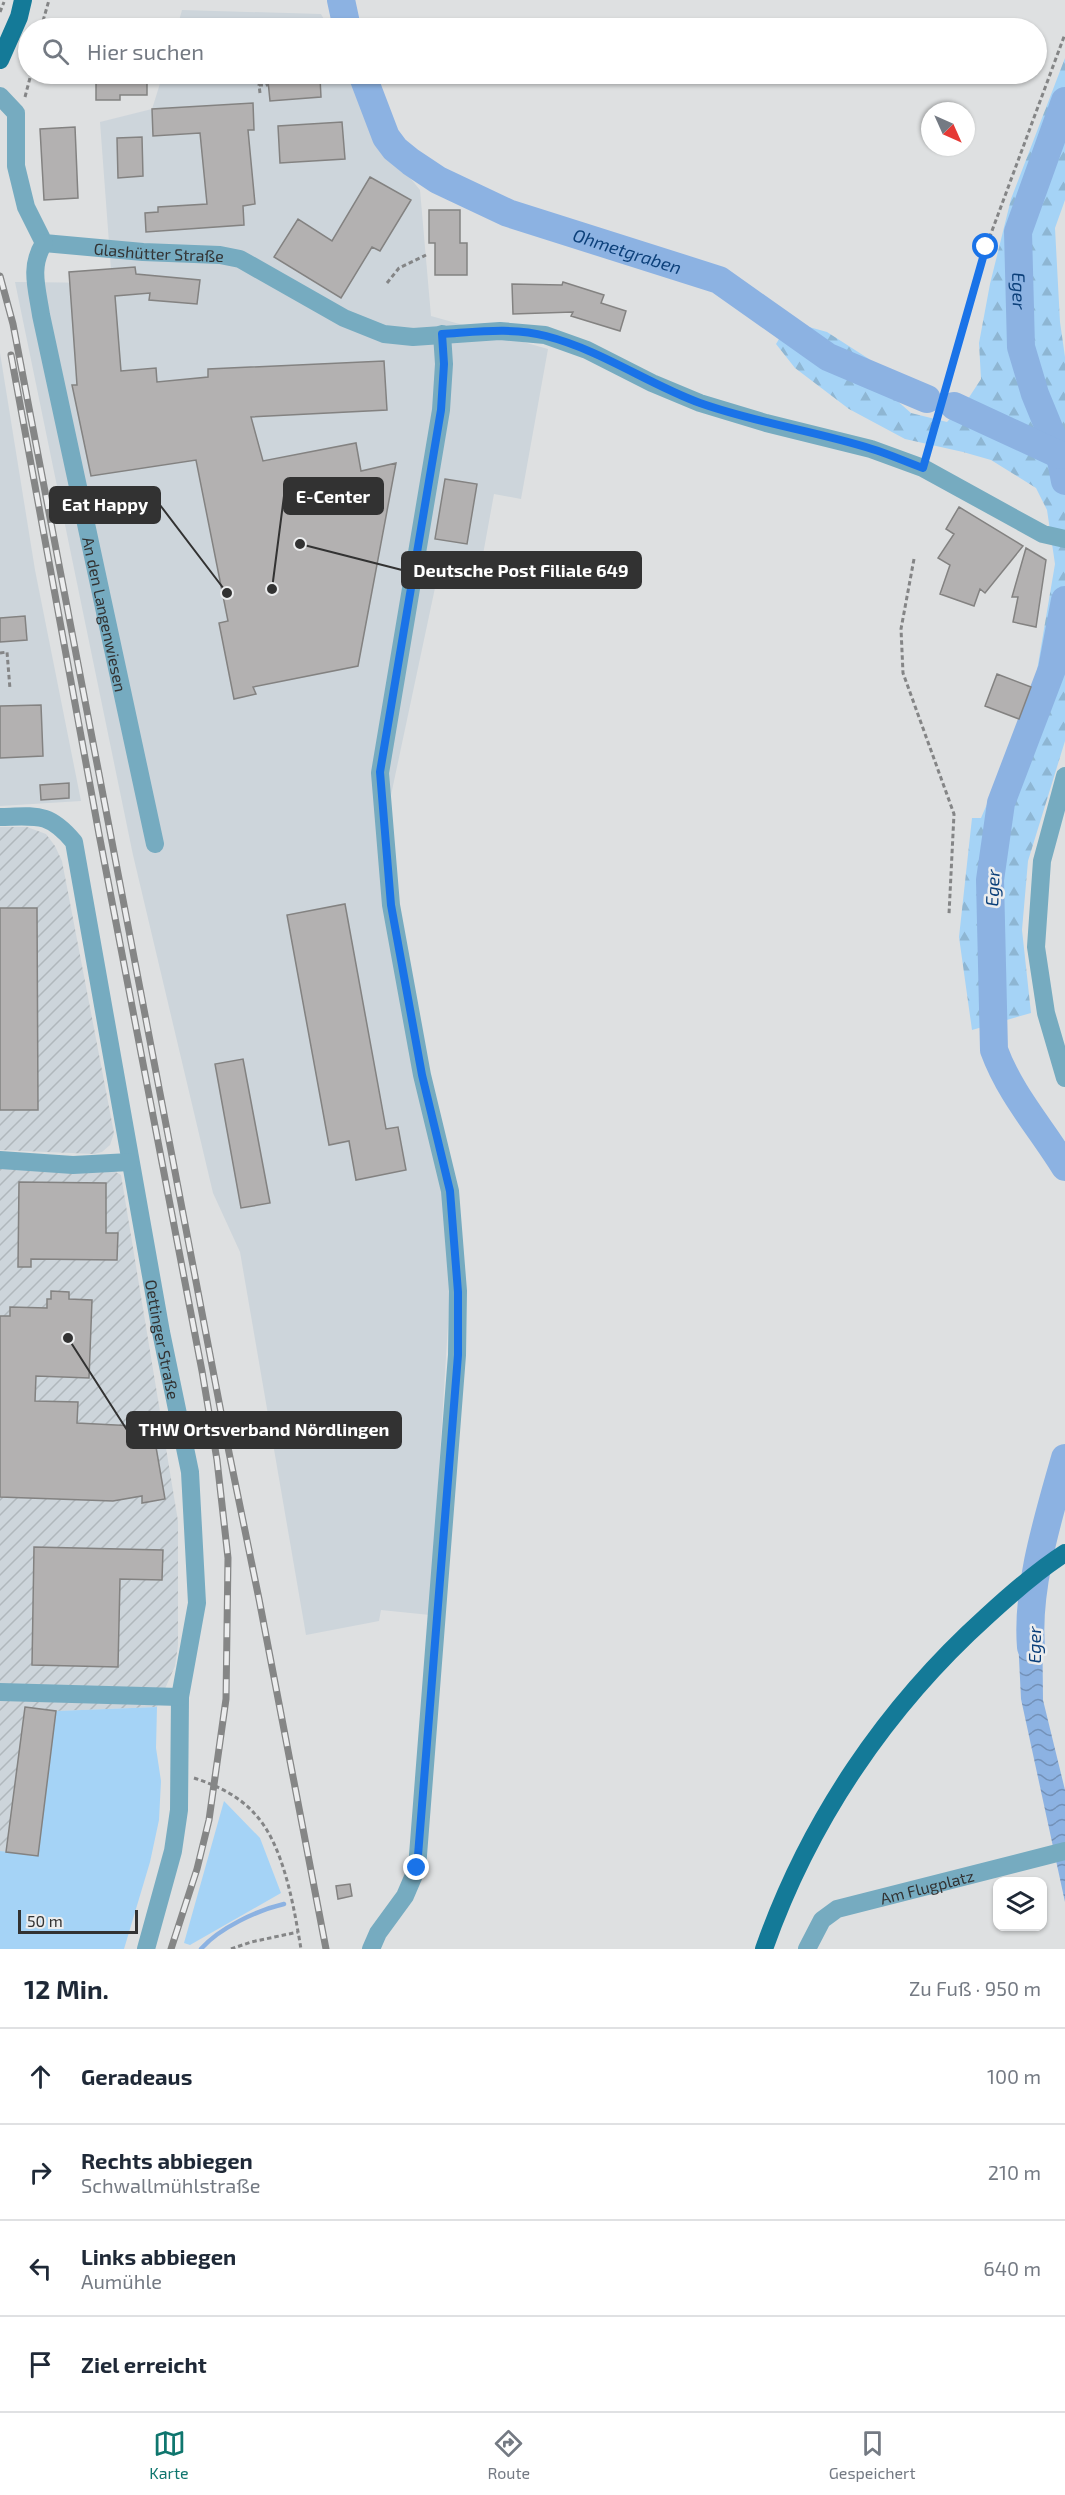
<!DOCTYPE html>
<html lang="de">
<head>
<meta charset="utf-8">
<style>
	body { margin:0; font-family:"Exo 2",sans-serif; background:#f6f6f7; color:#1f2937 }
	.controls { position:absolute; right:18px; bottom:18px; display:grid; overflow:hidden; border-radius:12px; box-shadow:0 2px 4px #0004 }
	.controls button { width:54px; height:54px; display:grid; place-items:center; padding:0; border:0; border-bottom:2px solid #e0e1e3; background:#fff; color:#1f2937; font:30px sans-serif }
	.compass { position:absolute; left:921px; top:102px; width:54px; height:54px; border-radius:50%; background:#fff; box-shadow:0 2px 4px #0004; rotate:135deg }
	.scale { position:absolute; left:18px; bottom:15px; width:120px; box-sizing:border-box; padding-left:6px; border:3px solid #323232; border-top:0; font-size:16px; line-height:21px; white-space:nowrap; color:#323232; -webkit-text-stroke:4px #ecedee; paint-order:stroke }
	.stop { position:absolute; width:18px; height:18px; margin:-14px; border:4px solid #1a73e8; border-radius:50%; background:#fff }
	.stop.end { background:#1a73e8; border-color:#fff; box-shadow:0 2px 6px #0008 }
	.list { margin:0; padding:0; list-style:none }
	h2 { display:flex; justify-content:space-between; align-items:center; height:78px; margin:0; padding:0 24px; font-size:26px }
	h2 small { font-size:20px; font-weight:400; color:#747a83 }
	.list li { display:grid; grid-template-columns:39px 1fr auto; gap:18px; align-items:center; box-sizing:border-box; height:96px; padding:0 24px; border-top:2px solid #e0e1e3 }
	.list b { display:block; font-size:22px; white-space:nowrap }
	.list p { margin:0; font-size:20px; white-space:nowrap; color:#747a83 }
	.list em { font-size:20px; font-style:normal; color:#747a83 }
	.icon { flex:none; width:33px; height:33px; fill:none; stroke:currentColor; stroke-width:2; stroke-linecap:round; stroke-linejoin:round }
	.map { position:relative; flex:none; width:1065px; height:1949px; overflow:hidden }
	.search { position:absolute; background:#fff; box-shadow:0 2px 4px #0004; left:18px; right:18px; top:18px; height:66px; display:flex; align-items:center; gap:15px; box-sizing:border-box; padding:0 21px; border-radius:33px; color:#747a83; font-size:22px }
	.sheet { height:462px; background:#fff }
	nav { display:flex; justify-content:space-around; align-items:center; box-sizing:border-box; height:84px; border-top:2px solid #e0e1e3; background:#fff; font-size:16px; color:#747a83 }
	nav a { display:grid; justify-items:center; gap:3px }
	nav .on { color:#0f766e }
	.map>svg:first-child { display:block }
	.built { fill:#cdd5db }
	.industrial { fill:url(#industrial-furrows) }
	.green { fill:#a5d3f6 }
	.forest { fill:url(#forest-firs) }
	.water { fill:url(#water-waves) }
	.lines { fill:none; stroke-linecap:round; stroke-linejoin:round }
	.stream { stroke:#8cb2e2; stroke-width:4.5 }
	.river { stroke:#8cb2e2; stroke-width:28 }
	.building { fill:#b3b1b1; stroke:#838281; stroke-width:1.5 }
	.path { stroke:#848586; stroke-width:3; stroke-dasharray:4.5 3; stroke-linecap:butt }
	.minor { stroke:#76abc0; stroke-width:18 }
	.major { stroke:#147a98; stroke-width:18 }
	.rail-casing { stroke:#858686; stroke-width:7 }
	.rail { stroke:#ecedee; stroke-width:4.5; stroke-dasharray:14; stroke-linecap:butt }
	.route { stroke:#1a73e8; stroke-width:8 }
	.labels { text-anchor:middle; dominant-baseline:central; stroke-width:5; stroke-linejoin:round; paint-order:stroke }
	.street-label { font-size:16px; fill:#323232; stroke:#ecedee }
	.water-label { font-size:18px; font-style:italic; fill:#0c407a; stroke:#ecedee }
	.leader { fill:none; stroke:#323232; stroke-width:2 }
	.callout-dot { fill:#323232; stroke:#ecedee; stroke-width:2 }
	.callout { fill:#323232; stroke:#323232; stroke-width:2 }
	.callout-label { font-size:18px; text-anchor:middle; font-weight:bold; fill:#fff }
</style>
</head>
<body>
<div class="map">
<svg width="1065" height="1949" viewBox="0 0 1065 1949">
	<defs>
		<pattern id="industrial-furrows" width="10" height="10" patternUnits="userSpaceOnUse" patternTransform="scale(1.5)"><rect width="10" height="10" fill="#cdd5db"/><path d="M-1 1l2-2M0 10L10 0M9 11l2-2" fill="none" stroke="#b0b7bc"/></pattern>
		<pattern id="forest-firs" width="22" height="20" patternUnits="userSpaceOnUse" patternTransform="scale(1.5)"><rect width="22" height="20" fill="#a5d3f6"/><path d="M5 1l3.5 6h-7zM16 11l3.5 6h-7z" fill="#8eb6d3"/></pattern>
		<pattern id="water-waves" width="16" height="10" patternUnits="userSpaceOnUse" patternTransform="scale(1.5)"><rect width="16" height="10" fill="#8cb2e2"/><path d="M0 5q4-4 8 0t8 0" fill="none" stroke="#7391b8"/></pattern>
	</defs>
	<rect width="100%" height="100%" fill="#dee0e1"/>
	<!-- built -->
	<path class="built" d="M182 10 321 14 329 28H177Z
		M163 74H354L375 110 387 150 420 190 431 316 548 349 521 499 494 494 480 571 439 569 380 847 453 1244 430 1615 381 1610 379 1621 306 1635 240 1252 213 1193 133 855 15 282 112 283 100 122 152 109Z
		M0 353 35 570 81 801 0 806Z"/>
	<!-- industrial -->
	<path class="industrial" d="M0 827H27L46 834 55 846 62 861 114 1133 110 1145 102 1152 94 1154 0 1150Z
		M0 1169 112 1170 121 1175 178 1521V1645L175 1666 157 1707 56 1711 38 1856 0 1851Z"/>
	<!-- green -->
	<path class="green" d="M157 1707 156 1748 161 1781 159 1820 150 1862 124 1949H0V1851L38 1855 56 1711Z
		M224 1801 260 1838 281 1893 190 1945 184 1943Z"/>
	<!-- forest -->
	<path class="forest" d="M1065 58V200L1055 228 1060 322 1065 357V741L1028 861 1022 930 1031 1013 972 1030 959 937 972 818H981L1032 700 1055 564 1047 510 1036 488 991 460 963 452 905 439 849 409 795 368 776 344 788 324 802 325 827 332 869 359 894 398 911 413 947 422 968 399 981 379 979 343 990 284 1011 199Z"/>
	<!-- water -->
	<path class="water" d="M1042 1603 1043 1700 1065 1790V1902L1021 1699 1017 1617Z"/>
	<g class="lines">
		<!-- stream -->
		<path class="stream" d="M201 1949C219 1928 258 1910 284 1904"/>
		<!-- river -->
		<g class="river">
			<path d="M341 0 347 28"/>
			<path id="s1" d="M362 74 386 137 395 149 411 162 438 180 508 213 719 280 828 357 927 399"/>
			<path id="s2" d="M1065 101 1018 232 1021 347 1035 394 1060 455 1065 481"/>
			<path d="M954 406 1060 455"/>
			<path d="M1065 600 1052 669 1001 803 990 880 994 1050C1010 1094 1041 1128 1065 1167"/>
			<path d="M1031 1647C1026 1587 1049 1515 1065 1458"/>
		</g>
	</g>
	<!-- building -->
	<path class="building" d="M96 74H147V95H120V100H96Z
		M271 74H308L309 78H320L321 97 270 101 268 81H271Z
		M253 103 254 130H248L255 204 243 206 244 225 146 232 145 213 158 212V207L207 204 200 133 153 136 152 109Z
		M342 122 345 159 280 163 278 126Z
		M75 127 78 198 44 200 40 129Z
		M142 137 143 176 118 178 117 138Z
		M370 177 411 200 380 251 372 247 341 298 274 257 298 219 332 241Z
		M429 210H460V243H467V275H435V243H429Z
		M135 267 136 274 200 280 197 304 149 300 150 293 115 296 121 371 156 368 157 382 208 377V369L384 361 387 410 251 417 263 461 356 443 361 471 396 463 358 666 253 687 256 694 234 699 219 623 228 621 196 460 91 476 72 385H77L69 272Z
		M563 282 604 295 601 303 626 311 620 331 571 316 573 312 513 314 512 284 562 285Z
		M445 479 477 484 467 544 435 539Z
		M959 507 1023 546 985 593 980 589 974 606 940 594 950 565 938 558 954 534 946 529Z
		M1026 548 1046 560 1036 627 1013 622 1018 597H1012Z
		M25 616 27 640 0 642V618Z
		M997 674 1031 687 1019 719 985 706Z
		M41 705 43 756 0 758V706Z
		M69 783V798L41 800 40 785Z
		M345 904 386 1129 398 1127 406 1170 356 1180 349 1141 329 1145 287 915Z
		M0 908H37L38 1110H0Z
		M243 1059 270 1203 241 1208 215 1064Z
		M19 1182 106 1183V1233H118L117 1260 31 1259V1267H18Z
		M51 1291 69 1292V1299L92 1300 89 1378 36 1376 35 1401 78 1402 77 1423 135 1426V1420L151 1418 165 1499 142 1503V1496L113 1501 0 1497V1316H10V1307L47 1308V1299H51Z
		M34 1547 163 1550 162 1580 120 1579 118 1667 32 1665Z
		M25 1707 56 1711 38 1856 6 1852Z
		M350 1884 352 1896 338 1899 336 1886Z"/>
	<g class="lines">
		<!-- path -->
		<path class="path" d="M0 12 4 2
			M41 28 49 0
			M260 93 259 85H267L266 74
			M25 97 31 74
			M387 283 399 268 426 255
			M927 454 986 247 1065 34
			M914 559 901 629 903 673 954 814 949 914
			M0 653 7 652 10 689
			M194 1778C216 1785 239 1796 254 1813 284 1844 294 1908 301 1949
			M231 1949 251 1942 298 1932"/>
		<!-- minor -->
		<g class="minor">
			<path id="s3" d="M0 96 16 113V166L26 207 44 243 143 252 220 255 240 259 344 318 384 334 413 337 500 331 545 335 587 350 652 383 700 403 766 423 871 449 923 468 1043 534 1065 539"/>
			<path id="s4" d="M44 243C29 267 37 288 41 315L155 844"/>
			<path d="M1065 776 1042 861 1036 947 1046 1013 1065 1078"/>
			<path id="s5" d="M0 817C37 816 49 812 74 842L161 1332 190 1472 197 1603 180 1697 179 1810 173 1851 146 1949"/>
			<path d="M0 1160 73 1165 130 1162"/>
			<path d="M0 1692 180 1697"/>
			<path d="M371 1949 378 1933 405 1896 417 1868 457 1355 458 1291 450 1191 422 1075 391 905 380 773 441 410 444 364 442 334"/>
			<path id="s6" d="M807 1949 822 1920 837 1909 1065 1851"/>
		</g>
		<!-- major -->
		<path class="major" d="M0 60 19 17 23 0
			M764 1949C809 1821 886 1707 987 1616 1012 1593 1037 1571 1065 1553"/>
		<defs>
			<path id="rail" d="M0 276 13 324 224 1428 259 1599 326 1949
				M11 355 99 834 202 1371 217 1460 228 1558 226 1699 209 1820 197 1869 171 1949"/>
		</defs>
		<!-- rail casing -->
		<use href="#rail" class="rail-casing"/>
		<!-- rail -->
		<use href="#rail" class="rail"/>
	</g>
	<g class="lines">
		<!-- route -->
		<path class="route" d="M417 1868 458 1355V1292L450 1191 422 1075 391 905 380 772 441 410 444 364 442 334C476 332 513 327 546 336 601 350 648 384 700 403 756 423 815 431 872 449 889 454 906 462 923 468L986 247"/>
	</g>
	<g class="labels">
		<!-- street labels -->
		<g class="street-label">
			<text stroke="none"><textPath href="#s3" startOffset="274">Glashütter Straße</textPath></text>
			<text stroke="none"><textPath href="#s4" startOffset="380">An den Langenwiesen</textPath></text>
			<text stroke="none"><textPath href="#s5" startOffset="588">Oettinger Straße</textPath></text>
			<text stroke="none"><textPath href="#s6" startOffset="144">Am Flugplatz</textPath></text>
		</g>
		<!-- water labels -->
		<g class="water-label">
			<text stroke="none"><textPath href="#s1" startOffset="338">Ohmetgraben</textPath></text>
			<text stroke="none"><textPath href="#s2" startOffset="198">Eger</textPath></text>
			<text transform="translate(992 888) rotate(-88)">Eger</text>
			<text transform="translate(1034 1645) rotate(-90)">Eger</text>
		</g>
	</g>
	<!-- callouts -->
	<path class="leader" d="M272 589L284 496M227 593L160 505M300 544L402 570M68 1338L127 1430"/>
	<g class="callout-dot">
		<circle cx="272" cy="589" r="6"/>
		<circle cx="227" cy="593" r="6"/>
		<circle cx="300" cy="544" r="6"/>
		<circle cx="68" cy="1338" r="6"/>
	</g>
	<g class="callout">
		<rect x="284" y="478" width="99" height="36" rx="6"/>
		<rect x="50" y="487" width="110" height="36" rx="6"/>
		<rect x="402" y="552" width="239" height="36" rx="6"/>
		<rect x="127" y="1412" width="274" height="36" rx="6"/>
	</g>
	<g class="callout-label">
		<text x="333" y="503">E-Center</text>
		<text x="105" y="511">Eat Happy</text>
		<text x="521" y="577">Deutsche Post Filiale 649</text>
		<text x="264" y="1436">THW Ortsverband Nördlingen</text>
	</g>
</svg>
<div class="controls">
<button><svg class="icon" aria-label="layers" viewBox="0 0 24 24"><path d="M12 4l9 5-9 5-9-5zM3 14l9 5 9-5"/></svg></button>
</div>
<svg class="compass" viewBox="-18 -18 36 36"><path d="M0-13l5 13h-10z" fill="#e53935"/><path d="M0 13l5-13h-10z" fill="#747a83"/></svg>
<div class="scale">50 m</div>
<div class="stop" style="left:986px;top:247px"></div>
<div class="stop end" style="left:417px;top:1868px"></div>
<div class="search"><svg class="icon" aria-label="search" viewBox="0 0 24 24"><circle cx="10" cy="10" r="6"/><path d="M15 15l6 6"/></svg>Hier suchen</div>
</div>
<section class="sheet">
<h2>12 Min.<small>Zu Fuß · 950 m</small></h2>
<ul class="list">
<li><svg class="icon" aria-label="ahead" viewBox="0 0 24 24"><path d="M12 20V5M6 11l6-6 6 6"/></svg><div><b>Geradeaus</b></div><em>100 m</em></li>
<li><svg class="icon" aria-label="right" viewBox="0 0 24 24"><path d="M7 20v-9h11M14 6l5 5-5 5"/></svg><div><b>Rechts abbiegen</b><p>Schwallmühlstraße</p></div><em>210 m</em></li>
<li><svg class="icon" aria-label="left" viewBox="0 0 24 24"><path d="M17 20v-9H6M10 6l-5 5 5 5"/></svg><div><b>Links abbiegen</b><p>Aumühle</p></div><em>640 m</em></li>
<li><svg class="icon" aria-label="arrive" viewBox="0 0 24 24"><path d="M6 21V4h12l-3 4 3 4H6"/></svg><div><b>Ziel erreicht</b></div></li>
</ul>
</section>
<nav>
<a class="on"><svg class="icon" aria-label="map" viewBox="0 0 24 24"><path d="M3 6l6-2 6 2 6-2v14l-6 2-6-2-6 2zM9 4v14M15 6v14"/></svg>Karte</a>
<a><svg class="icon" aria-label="directions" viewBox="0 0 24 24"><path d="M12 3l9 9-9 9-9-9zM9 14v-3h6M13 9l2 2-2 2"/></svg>Route</a>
<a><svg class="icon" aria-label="saved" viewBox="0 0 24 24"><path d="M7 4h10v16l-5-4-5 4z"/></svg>Gespeichert</a>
</nav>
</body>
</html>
